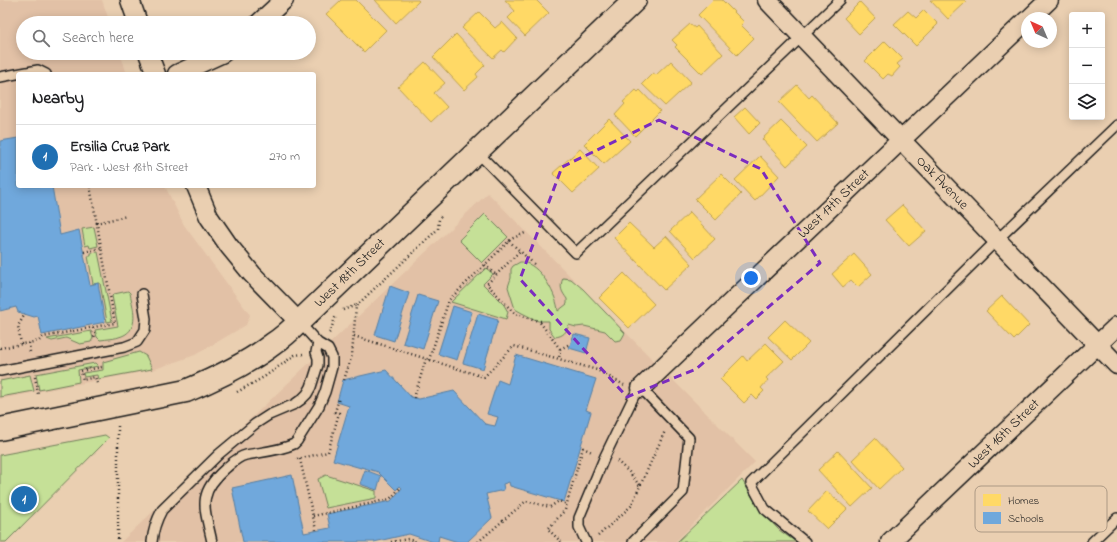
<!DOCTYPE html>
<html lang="en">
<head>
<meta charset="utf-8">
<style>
	body { margin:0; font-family:"Indie Flower",sans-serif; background:#f6f6f6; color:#202124 }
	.controls { position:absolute; right:12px; top:12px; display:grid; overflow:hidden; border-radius:4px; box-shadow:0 2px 10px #0003 }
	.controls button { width:36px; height:36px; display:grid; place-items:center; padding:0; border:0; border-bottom:1px solid #e0e0e0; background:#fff; color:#202124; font:20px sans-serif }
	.compass { position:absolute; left:1021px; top:12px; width:36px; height:36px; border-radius:50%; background:#fff; box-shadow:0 2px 10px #0003; rotate:316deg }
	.you { position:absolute; left:751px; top:278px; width:14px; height:14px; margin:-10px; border:3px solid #fff; border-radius:50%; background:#1a73e8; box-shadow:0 0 0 6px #1a73e833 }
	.badge { display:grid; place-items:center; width:26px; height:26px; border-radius:50%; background:#1f6fb2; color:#fff; font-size:13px; font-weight:700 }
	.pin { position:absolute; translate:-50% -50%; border:2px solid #fff; box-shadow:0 1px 4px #0006 }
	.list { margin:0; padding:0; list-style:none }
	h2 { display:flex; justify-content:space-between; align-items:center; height:52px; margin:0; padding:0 16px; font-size:17px }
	h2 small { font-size:13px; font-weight:400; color:#757577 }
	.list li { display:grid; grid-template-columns:26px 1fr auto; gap:12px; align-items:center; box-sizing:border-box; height:64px; padding:0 16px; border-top:1px solid #e0e0e0 }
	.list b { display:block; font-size:15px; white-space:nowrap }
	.list p { margin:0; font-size:13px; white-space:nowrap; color:#757577 }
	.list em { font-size:13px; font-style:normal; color:#757577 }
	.icon { flex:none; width:22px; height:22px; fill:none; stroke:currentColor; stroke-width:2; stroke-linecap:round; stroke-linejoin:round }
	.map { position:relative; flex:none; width:1117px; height:542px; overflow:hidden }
	.search { position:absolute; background:#fff; box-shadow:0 2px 10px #0003; left:16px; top:16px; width:300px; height:44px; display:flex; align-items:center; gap:10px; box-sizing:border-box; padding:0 14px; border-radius:22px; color:#757577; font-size:15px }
	.panel { position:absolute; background:#fff; box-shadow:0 2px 10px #0003; left:16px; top:72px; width:300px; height:116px; border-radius:4px }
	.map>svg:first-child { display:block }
	.built { fill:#e2c1a6 }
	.green { fill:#c5e097; stroke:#707e5a }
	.homes { fill:#ffd966; stroke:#bba050 }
	.schools { fill:#6fa8dc; stroke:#567ea2 }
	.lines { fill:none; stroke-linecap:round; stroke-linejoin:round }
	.service-casing { stroke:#1c1c1c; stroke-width:12 }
	.minor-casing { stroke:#1c1c1c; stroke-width:21 }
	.tertiary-casing { stroke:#1c1c1c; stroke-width:25 }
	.path { stroke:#1c1c1c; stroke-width:2.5; stroke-dasharray:1 3; stroke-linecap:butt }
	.service { stroke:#eacfb1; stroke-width:9 }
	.minor { stroke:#eacfb1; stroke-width:18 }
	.tertiary { stroke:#eacfb1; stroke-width:22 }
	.marked { fill:none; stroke:#7b2cbf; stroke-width:3; stroke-dasharray:8 5; stroke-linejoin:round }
	.labels { text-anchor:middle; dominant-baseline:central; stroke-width:4; stroke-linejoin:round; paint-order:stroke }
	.street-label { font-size:14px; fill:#1c1c1c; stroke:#eacfb1 }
	.key { fill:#eacfb1; stroke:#ac9984; stroke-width:1 }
	.key-label { font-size:11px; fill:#1c1c1c }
</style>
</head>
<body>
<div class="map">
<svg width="1117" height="542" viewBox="0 0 1117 542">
	<rect width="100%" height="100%" fill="#eacfb1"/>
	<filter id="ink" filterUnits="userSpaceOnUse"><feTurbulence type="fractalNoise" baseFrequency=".025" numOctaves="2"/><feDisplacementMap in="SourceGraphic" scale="8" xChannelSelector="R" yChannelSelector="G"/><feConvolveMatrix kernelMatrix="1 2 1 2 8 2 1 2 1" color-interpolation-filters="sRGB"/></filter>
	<g filter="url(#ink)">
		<!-- built -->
		<path class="built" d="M0 0H102L110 23H23V53H120L127 74H18V186H165L184 225 250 315 246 325 195 355 152 370 0 399Z
			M488 193 651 358 755 462 675 542H121Z"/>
		<!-- green -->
		<path class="green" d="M485 214 508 237 482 263 459 240Z
			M94 227 98 246 90 248 89 245 85 246 82 229Z
			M98 252 112 321 107 322 100 283 93 284 88 256H91V253Z
			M520 262C520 262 525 262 526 263 542 268 557 296 558 311L567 304V299C562 292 559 288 563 278L571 279 583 289 625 333 621 340 615 341 605 331 584 326 576 327 569 325C566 333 563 336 555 337L549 329V321H538L522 313 515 309 508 287 511 278V269L513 266Z
			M486 268 493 274 483 284 504 305 508 312 506 319 451 302Z
			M128 291 130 293C133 308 140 329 122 336 115 339 107 339 100 340L97 337 95 330 118 326 112 296 114 294Z
			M91 331 93 338 91 342 80 344 66 338 52 341 47 339Z
			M139 352 146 356 152 369 98 379 97 375 84 377 83 373 103 370V362Z
			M95 363 98 366 78 370 79 382 39 390 36 374Z
			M30 375 34 391 0 397V381Z
			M105 435 109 438 6 542H0V455Z
			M326 475 376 491V498L326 508 318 479Z
			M742 480 760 510 779 530 796 542H677Z"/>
		<!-- homes -->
		<path class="homes" d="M341 0H356L386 30 364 52 326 14Z
			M375 0H418L419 1 396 23Z
			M505 0H536L549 13 525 36 508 18 515 11Z
			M713 0H722L744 22 741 25 754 38 737 55 698 15Z
			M930 0H965L966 2 948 19Z
			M860 2 875 18 859 34 844 18Z
			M924 10 938 24 916 46 894 24 908 11 916 18Z
			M479 12 495 28 502 22 517 38 504 52 502 50 493 58 462 28Z
			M690 24 695 28 697 26 723 54 702 74 675 47 677 45 672 40Z
			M456 34 485 65 476 74 478 77 464 90 433 57Z
			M885 41 903 59 897 64 900 67 892 76 888 74 883 79 865 61Z
			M671 61 691 82 665 106 642 84 653 73 656 75Z
			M425 62 445 83 434 93 447 107 431 122 398 87Z
			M797 85 809 98 812 95 838 123 817 142 779 102Z
			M636 90 638 92 640 90 660 111 635 136 615 115 625 104 623 102Z
			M745 107 760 123 749 134 734 117Z
			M609 119 630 141 604 164 584 144Z
			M781 121 807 147 787 166 762 139Z
			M580 149 599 169 573 193 553 173Z
			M760 156 779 176 755 201 735 180Z
			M721 174 741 194 716 220 695 199Z
			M902 205 926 231 909 246 885 220Z
			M690 212 715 239 695 258 670 231Z
			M629 223 654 247 666 236 692 264 664 290 614 238Z
			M854 254 872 274 858 287 851 280 843 287 832 274Z
			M624 273 654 304 629 328 599 298Z
			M1002 296 1029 325 1014 340 986 311Z
			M785 320 809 343 792 360 768 337Z
			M766 343 784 361 766 378 768 380 761 388 764 391 756 399 752 395 744 403 720 379 743 356 747 361Z
			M875 438 902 467 879 489 852 460Z
			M838 451 872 488 852 507 818 470Z
			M827 491 847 509 827 529 808 511Z"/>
		<!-- schools -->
		<path class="schools" d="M18 138V186H52L60 235 79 230 90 285 98 283 105 322 42 335 38 316 34 317 18 312 16 307 0 311V141Z
			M390 286 409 293 394 341 375 335Z
			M418 295 438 301 423 349 403 343Z
			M453 306 472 312 457 360 438 354Z
			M478 314 498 320 483 369 463 363Z
			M574 334 590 338 586 353 569 348Z
			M516 355 596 379 586 410 591 412 564 502 510 486 509 482 503 484 504 490 486 494 492 518 467 542H458L439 536 438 542H433L409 534 374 542H243L232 488 292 475 304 533 330 528 327 514 391 501 402 488 400 486 396 490 378 472 361 467V468L333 460 349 406 337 402 343 380 386 370 411 397 419 399 454 391 485 424 495 426 498 417 487 414 498 380 508 384Z
			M365 470 381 476 377 490 360 484Z"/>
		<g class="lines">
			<defs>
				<path id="service" d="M0 77 38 70 46 74
					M477 152 576 253 840 0
					M0 371 124 347 137 342 145 330 146 319 142 294
					M152 542C153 530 156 521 162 510L219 454 255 424 269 415 295 404 302 399 307 394 311 387 318 365V358L316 352 318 343
					M212 542C205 508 196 495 225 469 231 464 237 457 246 455 261 452 279 451 294 444L297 441 319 406 325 392 332 367V357L328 349 318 343 299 322
					M586 542 579 527V518L605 456 634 396 641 388 689 438 683 492 633 542
					M805 542 765 509 751 483 997 240 1117 125
					M1092 542 1117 518"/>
				<path id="minor" d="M130 0 138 23
					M767 0 901 140 1117 365
					M1030 18 1049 0
					M259 23 284 0
					M148 53 156 74
					M177 74 223 53
					M196 186 209 217 229 246 252 274 299 322
					M641 388 1027 20
					M890 542 1117 326"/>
				<path id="tertiary" d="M0 429 186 391C217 378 247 364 273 344 282 338 291 330 299 322L635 0"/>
			</defs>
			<!-- service casing -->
			<use href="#service" class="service-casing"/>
			<!-- minor casing -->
			<use href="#minor" class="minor-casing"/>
			<!-- tertiary casing -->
			<use href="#tertiary" class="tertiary-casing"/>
			<!-- path -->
			<path class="path" d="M96 223 127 216
				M509 241 520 251
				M84 252 101 248
				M534 264 520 251 487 284 515 314 539 321
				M485 265 496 275
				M343 310 357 305
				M541 321H539L560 349 559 359
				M93 328 95 339
				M329 333 330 332 335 318 336 316
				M354 336 484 377 514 346 597 370 624 385
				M29 343 30 352
				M21 344 18 326 25 314
				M0 348 39 341 43 337 115 323 90 186
				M560 349 570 344
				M429 360 449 300 511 239 525 233
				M35 377 38 394
				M344 380 352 355 356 306 438 229 439 219 441 216
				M97 383 95 377 83 380 81 371 102 367 101 365
				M237 392 264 377 295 355 303 354
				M414 398 426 359
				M118 426V542
				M297 459 328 452 339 413 335 412 339 398
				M300 459 316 530
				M617 461 629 472 640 486
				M313 516 390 499 401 487
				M598 536 631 506 665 431
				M391 542 408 539 417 542
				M478 542 526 501 550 507 559 501 567 504
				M561 542 548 529 565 510 583 448 592 452"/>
			<!-- service -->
			<use href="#service" class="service"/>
			<!-- minor -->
			<use href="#minor" class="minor"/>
			<!-- tertiary -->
			<use href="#tertiary" class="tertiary"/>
		</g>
	</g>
	<!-- marked area -->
	<path class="marked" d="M659 120 761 169 820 263 696 369 627 397 520 279 562 167Z"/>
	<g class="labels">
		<!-- street labels -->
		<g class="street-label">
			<text transform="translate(942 183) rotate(46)">Oak Avenue</text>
			<text transform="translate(834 204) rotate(-44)">West 17th Street</text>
			<text transform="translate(350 273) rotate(-44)">West 18th Street</text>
			<text transform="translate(1004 434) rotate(-44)">West 16th Street</text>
		</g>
	</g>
	<!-- legend -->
	<rect x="975" y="486" width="132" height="46" rx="6" class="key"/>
	<rect x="983" y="494" width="18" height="12" fill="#ffd966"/>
	<rect x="983" y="512" width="18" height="12" fill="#6fa8dc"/>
	<g class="key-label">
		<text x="1008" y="504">Homes</text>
		<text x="1008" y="522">Schools</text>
	</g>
</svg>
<div class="controls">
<button>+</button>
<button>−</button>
<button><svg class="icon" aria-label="layers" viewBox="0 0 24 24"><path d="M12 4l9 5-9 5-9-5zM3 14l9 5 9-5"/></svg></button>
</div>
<svg class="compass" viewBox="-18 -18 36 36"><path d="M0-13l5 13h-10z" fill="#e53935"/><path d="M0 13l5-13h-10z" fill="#757577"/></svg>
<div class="you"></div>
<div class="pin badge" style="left:24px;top:499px">1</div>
<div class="search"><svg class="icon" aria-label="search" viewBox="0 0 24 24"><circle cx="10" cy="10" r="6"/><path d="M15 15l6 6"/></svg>Search here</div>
<section class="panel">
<h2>Nearby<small></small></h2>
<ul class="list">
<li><span class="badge">1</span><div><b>Ersilia Cruz Park</b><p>Park · West 18th Street</p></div><em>270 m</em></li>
</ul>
</section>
</div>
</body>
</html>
